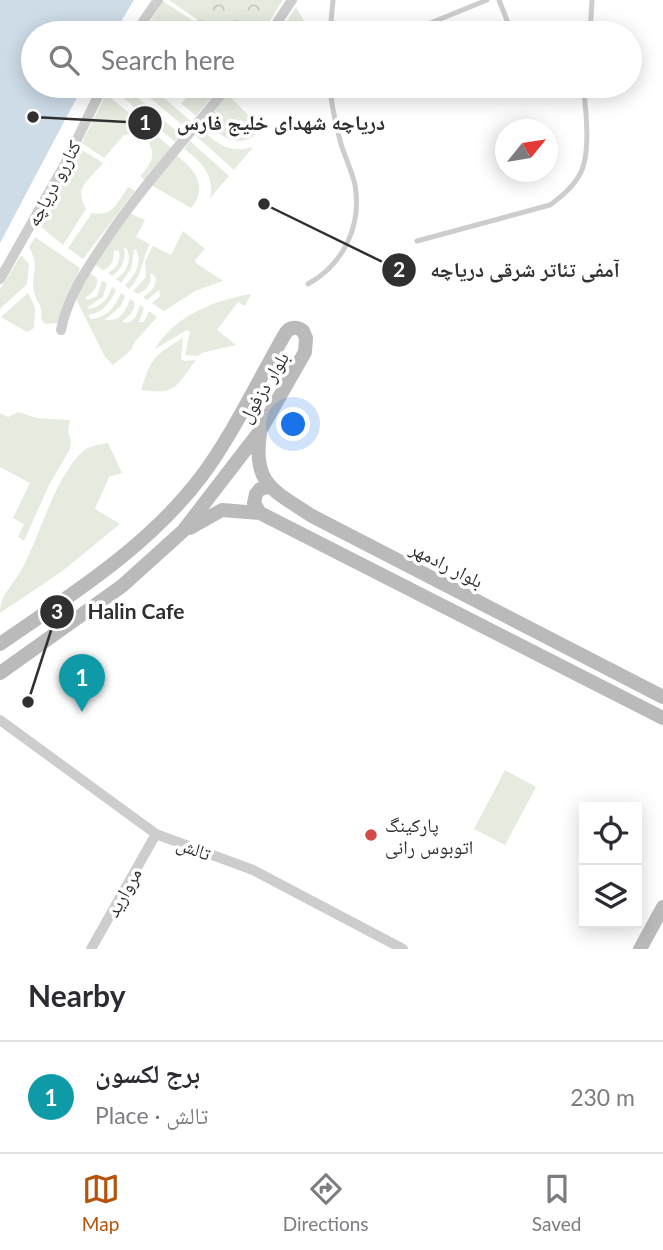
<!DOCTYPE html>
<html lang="en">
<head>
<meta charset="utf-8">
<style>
	body { margin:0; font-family:Lato,"Noto Naskh Arabic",sans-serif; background:#f2f2f3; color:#2b2b33 }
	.controls { position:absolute; right:21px; bottom:21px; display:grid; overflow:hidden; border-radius:0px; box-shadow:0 4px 18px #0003 }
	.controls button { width:63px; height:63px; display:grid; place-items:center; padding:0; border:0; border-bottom:2px solid #e1e1e2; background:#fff; color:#2b2b33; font:35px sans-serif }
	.compass { position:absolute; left:495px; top:119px; width:63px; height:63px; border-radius:50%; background:#fff; box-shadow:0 4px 18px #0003; rotate:60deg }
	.you { position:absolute; left:294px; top:425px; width:24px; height:24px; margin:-18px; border:5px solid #fff; border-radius:50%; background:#1a73e8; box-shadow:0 0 0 10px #1a73e833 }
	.badge { display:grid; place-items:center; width:46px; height:46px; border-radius:50%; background:#b45309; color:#fff; font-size:23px; font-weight:700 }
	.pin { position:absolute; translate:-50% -58px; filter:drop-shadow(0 2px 4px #0008) }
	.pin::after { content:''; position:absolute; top:37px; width:24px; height:21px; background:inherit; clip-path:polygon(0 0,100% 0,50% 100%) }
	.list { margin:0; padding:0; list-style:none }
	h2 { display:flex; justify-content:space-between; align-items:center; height:91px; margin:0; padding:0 28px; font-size:30px }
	h2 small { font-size:23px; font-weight:400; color:#7c7c81 }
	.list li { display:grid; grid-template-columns:46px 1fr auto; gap:21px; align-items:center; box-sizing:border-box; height:112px; padding:0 28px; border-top:2px solid #e1e1e2 }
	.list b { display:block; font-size:26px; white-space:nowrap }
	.list p { margin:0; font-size:23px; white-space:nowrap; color:#7c7c81 }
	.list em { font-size:23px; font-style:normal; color:#7c7c81 }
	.icon { flex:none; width:38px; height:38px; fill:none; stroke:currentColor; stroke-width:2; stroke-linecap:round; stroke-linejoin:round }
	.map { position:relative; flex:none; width:663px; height:949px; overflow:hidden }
	.search { position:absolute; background:#fff; box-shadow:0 4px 18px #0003; left:21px; right:21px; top:21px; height:77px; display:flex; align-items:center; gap:18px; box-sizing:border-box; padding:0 24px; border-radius:38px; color:#7c7c81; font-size:26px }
	.sheet { height:203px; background:#fff }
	nav { display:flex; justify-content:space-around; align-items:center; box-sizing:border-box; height:98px; border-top:2px solid #e1e1e2; background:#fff; font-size:19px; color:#7c7c81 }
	nav a { display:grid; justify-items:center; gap:4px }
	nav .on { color:#b45309 }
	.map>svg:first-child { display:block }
	.grass { fill:#e5ebdf }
	.forest { fill:url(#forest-crowns) }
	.water { fill:#cedce8 }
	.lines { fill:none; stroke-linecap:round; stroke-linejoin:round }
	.lane { stroke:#cdcdcd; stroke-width:5 }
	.street { stroke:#cdcdcd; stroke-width:10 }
	.secondary { stroke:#bababa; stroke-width:14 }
	.poi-dot { fill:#d14a47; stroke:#fff; stroke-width:2.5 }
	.labels { text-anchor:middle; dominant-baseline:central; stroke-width:7; stroke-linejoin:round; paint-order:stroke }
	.street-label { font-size:19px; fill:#303030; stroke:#fff }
	.poi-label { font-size:19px; fill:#303030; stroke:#fff; text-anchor:start }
	.leader { fill:none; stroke:#303030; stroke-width:2.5 }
	.callout-dot { fill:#303030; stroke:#fff; stroke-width:2.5 }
	.mark-label { font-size:21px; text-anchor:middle; font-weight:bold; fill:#fff }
	.callout-label { font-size:21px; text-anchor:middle; font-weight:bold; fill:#303030; stroke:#fff; stroke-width:7; stroke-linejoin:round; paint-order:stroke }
</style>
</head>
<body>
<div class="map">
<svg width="663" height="949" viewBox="0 0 663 949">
	<defs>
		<pattern id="forest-crowns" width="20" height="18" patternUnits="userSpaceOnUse" patternTransform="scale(1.75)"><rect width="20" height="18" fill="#e5ebdf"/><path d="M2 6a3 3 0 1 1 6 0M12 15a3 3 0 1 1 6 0" fill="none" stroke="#c5cac0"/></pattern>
	</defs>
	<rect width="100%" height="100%" fill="#fff"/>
	<!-- grass -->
	<path class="grass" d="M169 0H211L198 20Z
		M256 0H283L262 33H254C262 22 263 12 256 0Z
		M163 1 195 22 187 33H143Z
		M296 7 311 33H279Z
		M113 86H124L181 135 175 142 112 88Z
		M136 86H150L193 123 187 129Z
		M210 86H221L196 116 181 103 194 91 204 90Z
		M106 94 150 130 144 139 133 134 124 135 104 158 82 143Z
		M227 94 261 128C242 152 224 138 205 123Z
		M201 129C217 144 230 154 253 147L234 170 195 135Z
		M156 135 171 148 145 181 140 176C149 166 157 157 149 143Z
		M190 141 229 176 210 198C215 176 201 161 184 149Z
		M79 148 103 163C90 180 73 186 86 209L63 245 40 226Z
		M176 155C195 169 209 187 191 208L151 185Z
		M128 187 135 191 83 259 68 248 92 213C113 217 117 203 128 187Z
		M129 213 145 220 136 237 150 244C141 260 143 276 129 289L125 285C135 275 143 263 136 249L134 250 131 269 121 283 116 279C127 272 132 260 127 249L124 248C126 260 122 269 112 276L108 273C115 269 122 261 119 251L114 250C114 260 112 266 103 270L93 263Z
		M183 231 205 249 195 260 196 263 223 281 195 291 164 311 152 303 160 296 159 290 147 300 143 297C151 292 156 287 156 278L152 273 150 274 151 281 146 289 138 294 133 291 146 277 145 261 153 246 171 255Z
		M35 237 80 268 59 323 45 324 41 319C43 302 37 305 34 292 30 273 41 269 29 247Z
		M21 255 29 264 27 284 0 309V289Z
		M88 272 97 278C98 287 93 293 85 298L88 300 97 296 102 281 107 283 103 297 89 306 88 309C100 308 109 298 112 287L116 290C110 303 103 312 89 315L90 319C107 318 115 307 121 293L125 296 121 306 105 320C120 322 126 311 130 299L134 302C136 312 128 316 122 322L128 323 135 318 140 305 144 308 139 322H144L149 311 157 317 134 343 131 350 113 365 105 357 76 299Z
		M28 293 35 307 34 328 27 332 1 317Z
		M251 294 245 306 238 302 217 330 236 345 201 353 198 356 185 355 190 332 187 330 155 349C174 316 215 300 251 294Z
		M183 338 181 359 184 361 196 360C175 387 177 395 141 390 152 356 154 356 183 338Z
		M18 412 37 418 70 420 68 432 71 440 70 449 49 485 24 541 18 537 24 524 13 518 30 483 0 467V413L8 417Z
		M108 443 122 473 109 477 95 509 120 524 61 572 0 613C0 595 12 586 21 571 41 534 51 487 79 455 86 446 97 445 108 443Z
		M505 770 536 787 505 845 474 829Z"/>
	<!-- forest -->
	<path class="forest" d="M211 0H256C263 12 262 22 254 33H187Z"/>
	<!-- water -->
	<path class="water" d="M0 0H134L114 33H33V86H83L0 243Z"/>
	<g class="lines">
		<!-- lane -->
		<path class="lane" d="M499 0 512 33H510
			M330 33 333 0
			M406 33 487 0
			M590 33 592 0
			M417 241 550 205C562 196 573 187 580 174 591 154 586 108 583 86
			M308 284C344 264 362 225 355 185 352 171 345 157 341 144 336 125 331 105 330 86"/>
		<!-- street -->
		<path class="street" d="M135 33 158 0
			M270 33 292 0
			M0 279 65 164 103 86
			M61 330C67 298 86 270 104 243 141 187 187 138 228 86
			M0 720 156 834 253 870 403 949
			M91 949 156 834"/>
		<!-- secondary -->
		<path class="secondary" d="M260 434C252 485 275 491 312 516L663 697
			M260 513 254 503 256 494 260 489 269 487
			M190 528 222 510 260 513 663 718
			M0 644C71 595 148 547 201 477 232 436 259 379 285 334 289 327 296 326 303 331L306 338 305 352 260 431 183 531 122 586 0 673
			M640 949 663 907"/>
	</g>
	<!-- markers -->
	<circle class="poi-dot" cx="371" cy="835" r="7"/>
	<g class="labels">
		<!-- street labels -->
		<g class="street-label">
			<text transform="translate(53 183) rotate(-62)">کناررو دریاچه</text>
			<text transform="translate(263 387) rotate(-59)">بلوار دزفول</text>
			<text transform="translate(447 564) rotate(27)">بلوار رادمهر</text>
			<text transform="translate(194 848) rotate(20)">تالش</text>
			<text transform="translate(123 892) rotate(-61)">مروارید</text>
		</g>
		<!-- poi labels -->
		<g class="poi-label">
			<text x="385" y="824">پارکینگ<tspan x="385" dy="22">اتوبوس رانی</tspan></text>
		</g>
	</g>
	<!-- callouts -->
	<path class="leader" d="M33 117L145 123M264 204L399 270M28 702L57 612"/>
	<g class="callout-dot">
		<circle cx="33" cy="117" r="7"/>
		<circle cx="264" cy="204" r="7"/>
		<circle cx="28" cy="702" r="7"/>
		<circle cx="145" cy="123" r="18"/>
		<circle cx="399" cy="270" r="18"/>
		<circle cx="57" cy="612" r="18"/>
	</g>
	<g class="mark-label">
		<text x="145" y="130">1</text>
		<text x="399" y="277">2</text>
		<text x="57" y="619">3</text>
	</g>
	<g class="callout-label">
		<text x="281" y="130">دریاچه شهدای خلیج فارس</text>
		<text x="525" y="277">آمفی تئاتر شرقی دریاچه</text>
		<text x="136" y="619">Halin Cafe</text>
	</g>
</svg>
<div class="controls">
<button><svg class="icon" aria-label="locate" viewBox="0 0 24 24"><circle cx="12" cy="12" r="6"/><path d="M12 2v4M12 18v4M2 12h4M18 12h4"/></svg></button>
<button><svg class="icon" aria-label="layers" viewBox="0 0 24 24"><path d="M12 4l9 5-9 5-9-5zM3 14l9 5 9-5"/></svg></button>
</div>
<svg class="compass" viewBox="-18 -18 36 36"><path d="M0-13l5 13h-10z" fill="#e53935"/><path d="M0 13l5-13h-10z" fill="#7c7c81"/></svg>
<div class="you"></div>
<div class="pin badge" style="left:82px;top:712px;background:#0f9aa8">1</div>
<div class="search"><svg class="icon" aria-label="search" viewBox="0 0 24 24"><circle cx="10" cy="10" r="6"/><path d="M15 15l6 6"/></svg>Search here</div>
</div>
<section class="sheet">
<h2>Nearby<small></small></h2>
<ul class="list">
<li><span class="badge" style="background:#0f9aa8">1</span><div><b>برج لکسون</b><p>Place · تالش</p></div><em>230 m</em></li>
</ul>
</section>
<nav>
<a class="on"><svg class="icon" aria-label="map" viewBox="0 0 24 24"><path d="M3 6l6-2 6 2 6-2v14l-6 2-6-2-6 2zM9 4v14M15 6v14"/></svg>Map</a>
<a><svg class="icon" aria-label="directions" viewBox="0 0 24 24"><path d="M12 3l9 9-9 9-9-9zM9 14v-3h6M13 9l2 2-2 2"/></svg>Directions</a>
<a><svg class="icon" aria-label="saved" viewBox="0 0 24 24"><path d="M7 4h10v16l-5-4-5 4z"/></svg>Saved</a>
</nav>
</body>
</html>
